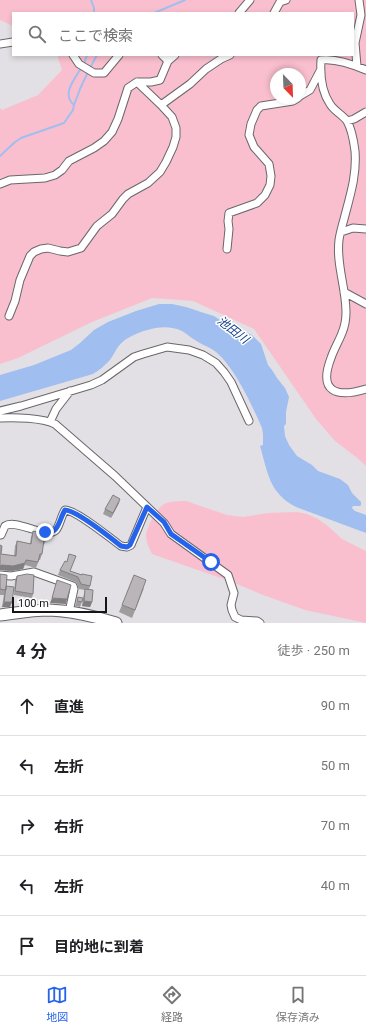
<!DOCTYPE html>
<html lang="ja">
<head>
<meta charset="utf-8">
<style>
	body { margin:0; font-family:Roboto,"Noto Sans JP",sans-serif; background:#f2f2f2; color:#202124 }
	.compass { position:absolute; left:270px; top:68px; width:36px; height:36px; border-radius:50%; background:#fff; box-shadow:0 2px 6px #0003; rotate:157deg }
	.scale { position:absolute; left:12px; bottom:10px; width:95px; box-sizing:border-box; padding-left:4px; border:2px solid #161617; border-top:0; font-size:11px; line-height:14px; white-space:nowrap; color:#161617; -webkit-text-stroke:3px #fff; paint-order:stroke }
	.stop { position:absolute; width:12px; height:12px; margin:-9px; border:3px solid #2563eb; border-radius:50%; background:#fff }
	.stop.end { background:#2563eb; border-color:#fff; box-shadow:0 1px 4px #0008 }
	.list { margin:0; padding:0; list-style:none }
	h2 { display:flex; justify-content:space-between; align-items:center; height:52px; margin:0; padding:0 16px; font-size:17px }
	h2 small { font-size:13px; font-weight:400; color:#757577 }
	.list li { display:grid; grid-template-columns:26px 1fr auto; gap:12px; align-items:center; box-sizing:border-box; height:60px; padding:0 16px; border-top:1px solid #e0e0e0 }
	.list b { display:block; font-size:15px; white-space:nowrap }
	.list em { font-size:13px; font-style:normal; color:#757577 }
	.icon { flex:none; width:22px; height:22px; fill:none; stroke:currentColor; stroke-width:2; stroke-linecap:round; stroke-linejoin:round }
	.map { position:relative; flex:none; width:366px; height:623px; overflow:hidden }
	.search { position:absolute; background:#fff; box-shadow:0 2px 6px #0003; left:12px; right:12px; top:12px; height:44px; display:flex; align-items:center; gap:10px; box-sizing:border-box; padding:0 14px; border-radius:0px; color:#757577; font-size:15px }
	.sheet { height:352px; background:#fff }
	nav { display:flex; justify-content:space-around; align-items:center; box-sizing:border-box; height:56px; border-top:1px solid #e0e0e0; background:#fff; font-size:11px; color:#757577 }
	nav a { display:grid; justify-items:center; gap:2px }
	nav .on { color:#2563eb }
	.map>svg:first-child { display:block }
	.green { fill:#fabfcf; fill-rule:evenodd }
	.water { fill:#a0beef }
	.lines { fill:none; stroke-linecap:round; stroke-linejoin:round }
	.stream { stroke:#a0beef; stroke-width:2 }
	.minor-casing { stroke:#69676b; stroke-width:9 }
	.primary-casing { stroke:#69676b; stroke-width:13 }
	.minor { stroke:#fff; stroke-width:7 }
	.primary { stroke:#fff; stroke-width:11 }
	.wall { fill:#9f9c9e }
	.shaded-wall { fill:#827f81 }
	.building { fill:#b9b5b8; stroke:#827f81 }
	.route { stroke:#2563eb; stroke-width:5 }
	.labels { text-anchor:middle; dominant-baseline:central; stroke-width:3; stroke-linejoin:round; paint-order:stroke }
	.water-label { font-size:12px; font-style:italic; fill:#123f85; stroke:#fff }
</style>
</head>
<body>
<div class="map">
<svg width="366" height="623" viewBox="0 0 366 623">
	<rect width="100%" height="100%" fill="#e2e0e4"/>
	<!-- green -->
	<path class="green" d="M0 0H366V466L356 457 335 441 316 419 254 329 193 301 152 298 92 322 18 358 0 364V108L2 110 38 95 62 70 57 55H353V13H13V26L0 20ZM276 74H300V98H276Z
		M186 501 227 515 243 517 268 513 297 512 307 514 318 519 329 527 342 539 366 551V623L305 610 263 595 232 582 152 554C149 548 146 542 146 536 146 528 157 508 164 504 171 501 179 501 186 501Z"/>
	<!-- water -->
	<path class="water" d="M159 304H172L186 307 204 313 214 316 226 324 239 329 252 335 261 344 268 365 272 370 277 378 285 388 289 397 286 412V424L284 426 285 436 289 445 297 456 312 465 318 471 340 479 348 485 352 493 361 502V505L360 506H353L352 508 355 511 366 515V533L296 507C269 493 268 473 260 446L263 445V434L262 428C252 405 235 368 216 352 210 347 202 345 195 340 190 337 187 334 182 331 166 323 145 329 130 337 117 344 117 350 110 360 105 365 100 370 93 374L0 401V375L34 365 71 350 80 343 94 330 108 322 136 311Z"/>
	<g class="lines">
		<!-- stream -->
		<path class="stream" d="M91 0 94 8V13
			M154 13 185 0
			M84 64 87 55
			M90 68 97 55
			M74 105C61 94 75 79 81 68
			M0 156 15 142 21 138 64 123 73 110 74 105 80 89 88 72"/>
		<defs>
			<path id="minor" d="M239 13 250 0
				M274 13 280 2 286 0
				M0 44 13 42
				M73 55 79 64 94 73H104L119 55
				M162 55 168 61
				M357 66 355 43 361 15 359 0
				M366 70C352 64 335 58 321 60 320 76 321 91 330 104 334 111 343 115 347 121 351 128 354 143 355 151 357 175 350 196 344 219 342 226 340 233 339 240 336 264 346 288 346 312 346 319 345 326 342 333 339 341 334 349 331 358 318 392 336 398 366 389
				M300 96 310 90 320 71
				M161 105 190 84 206 69 221 59 230 55
				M347 121 354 119 366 112
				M0 184 10 180 45 178 55 175 62 170 69 161 94 148 104 141 112 132 118 119 128 88 137 82H151L160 80 168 61 175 55
				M341 232 353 228 366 229
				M227 249 229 229 228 221 229 213 257 203 265 195 270 185 271 176 269 164 254 147 249 135 251 124 257 110 261 106 293 101 298 98
				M344 292 366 304
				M9 316 15 301 20 280 30 256 34 252 41 249 48 248 60 251 68 252 81 248 97 226 112 214 123 199 128 194 148 183 160 172 166 162 173 147 176 137V128L172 117 161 105 137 82
				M0 411 21 406 91 385 102 380 134 357 143 354 167 347 189 350 203 355 216 363 224 372 231 382 249 421
				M0 418C15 417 42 418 55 424L115 476 164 523 171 534 228 575 234 593 231 605 232 610 235 617 241 620 257 621 260 623
				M50 422 56 409 70 391
				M0 535H1L5 526C16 518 47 540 56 530 60 525 61 516 65 510 76 510 110 538 121 546L127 547 131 545 147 507
				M0 575 11 576 34 572 73 586 74 589 69 612"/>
			<path id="primary" d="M0 615C16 613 33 610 49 610 72 611 94 616 116 623"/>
		</defs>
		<!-- minor casing -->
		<use href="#minor" class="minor-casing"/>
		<!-- primary casing -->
		<use href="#primary" class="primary-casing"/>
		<!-- minor -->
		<use href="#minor" class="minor"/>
		<!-- primary -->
		<use href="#primary" class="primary"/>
	</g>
	<!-- wall -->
	<path class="wall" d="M119 503 111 518 103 514 105 509Z
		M33 531 46 541 43 546 42 554 40 560H39L36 568 25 565 23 569 11 571 0 570 1 554 14 556 15 546 17 541 30 544 31 537Z
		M60 570 70 571 90 586 89 589 92 602 90 607 82 606 83 599 80 607 75 606 78 597 83 598 85 590 79 589 76 582 58 575Z
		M0 574 12 602 10 607H2L4 594V595H0Z
		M17 576 33 594 32 598 14 595 15 580Z
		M144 588 132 618 119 612 122 605Z"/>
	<!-- shaded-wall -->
	<path class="shaded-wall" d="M120 499 119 503 111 518 113 513Z
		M25 563 23 569 11 571 0 570V566L2 565Z
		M52 598 67 599 66 604 50 603Z
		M84 601 92 602 90 607 82 606Z
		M4 602H12L10 607H2Z"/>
	<!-- building -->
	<path class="building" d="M113 495 120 499 113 513 105 509Z
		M33 531 47 534 46 541 44 540 42 554H40L38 562 26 560 25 563 13 566 2 565 0 566V545L2 546 1 554 16 556 17 541 31 544Z
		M69 554 76 556 70 571 82 575V574L92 576 90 586 81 584 78 577 60 570 65 561 67 562Z
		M0 574 7 575 6 590 0 589Z
		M27 574 34 575 33 594 15 591 17 576Z
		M134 575 146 580 135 610 122 605Z
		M57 580 71 585 67 599 52 598Z
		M6 586 14 587 12 602H4Z
		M85 589 93 590 92 602 84 601Z
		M78 597 83 598 82 602 77 601Z"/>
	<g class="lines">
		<!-- route -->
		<path class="route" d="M45 532C59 535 59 519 65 510 76 510 111 538 121 546L127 547 130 545 147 507 164 522 171 534 211 562"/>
	</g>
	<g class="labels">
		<!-- water labels -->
		<g class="water-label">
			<text transform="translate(233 330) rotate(38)">池田川</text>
		</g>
	</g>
</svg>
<svg class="compass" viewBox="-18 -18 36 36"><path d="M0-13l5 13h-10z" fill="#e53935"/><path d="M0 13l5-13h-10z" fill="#757577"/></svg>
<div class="scale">100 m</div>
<div class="stop" style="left:211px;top:562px"></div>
<div class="stop end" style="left:45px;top:532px"></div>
<div class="search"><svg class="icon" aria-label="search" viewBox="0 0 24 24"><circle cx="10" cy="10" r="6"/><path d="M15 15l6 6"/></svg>ここで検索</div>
</div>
<section class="sheet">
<h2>4 分<small>徒歩 · 250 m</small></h2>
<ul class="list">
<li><svg class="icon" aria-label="ahead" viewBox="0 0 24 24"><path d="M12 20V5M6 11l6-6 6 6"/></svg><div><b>直進</b></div><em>90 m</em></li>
<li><svg class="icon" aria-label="left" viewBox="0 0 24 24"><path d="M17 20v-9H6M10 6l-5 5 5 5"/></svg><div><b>左折</b></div><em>50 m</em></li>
<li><svg class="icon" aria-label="right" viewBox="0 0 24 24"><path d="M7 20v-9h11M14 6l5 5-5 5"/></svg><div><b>右折</b></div><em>70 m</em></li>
<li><svg class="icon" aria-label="left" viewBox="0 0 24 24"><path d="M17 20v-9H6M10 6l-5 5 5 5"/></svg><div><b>左折</b></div><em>40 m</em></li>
<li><svg class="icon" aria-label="arrive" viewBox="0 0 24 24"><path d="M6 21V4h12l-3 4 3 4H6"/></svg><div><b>目的地に到着</b></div></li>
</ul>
</section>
<nav>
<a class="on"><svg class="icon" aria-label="map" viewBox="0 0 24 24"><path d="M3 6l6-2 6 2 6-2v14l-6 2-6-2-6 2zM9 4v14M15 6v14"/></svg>地図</a>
<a><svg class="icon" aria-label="directions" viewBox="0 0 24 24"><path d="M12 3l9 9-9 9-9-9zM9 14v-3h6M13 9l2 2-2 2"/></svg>経路</a>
<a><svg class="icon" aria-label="saved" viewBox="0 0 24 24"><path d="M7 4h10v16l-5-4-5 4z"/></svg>保存済み</a>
</nav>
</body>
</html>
